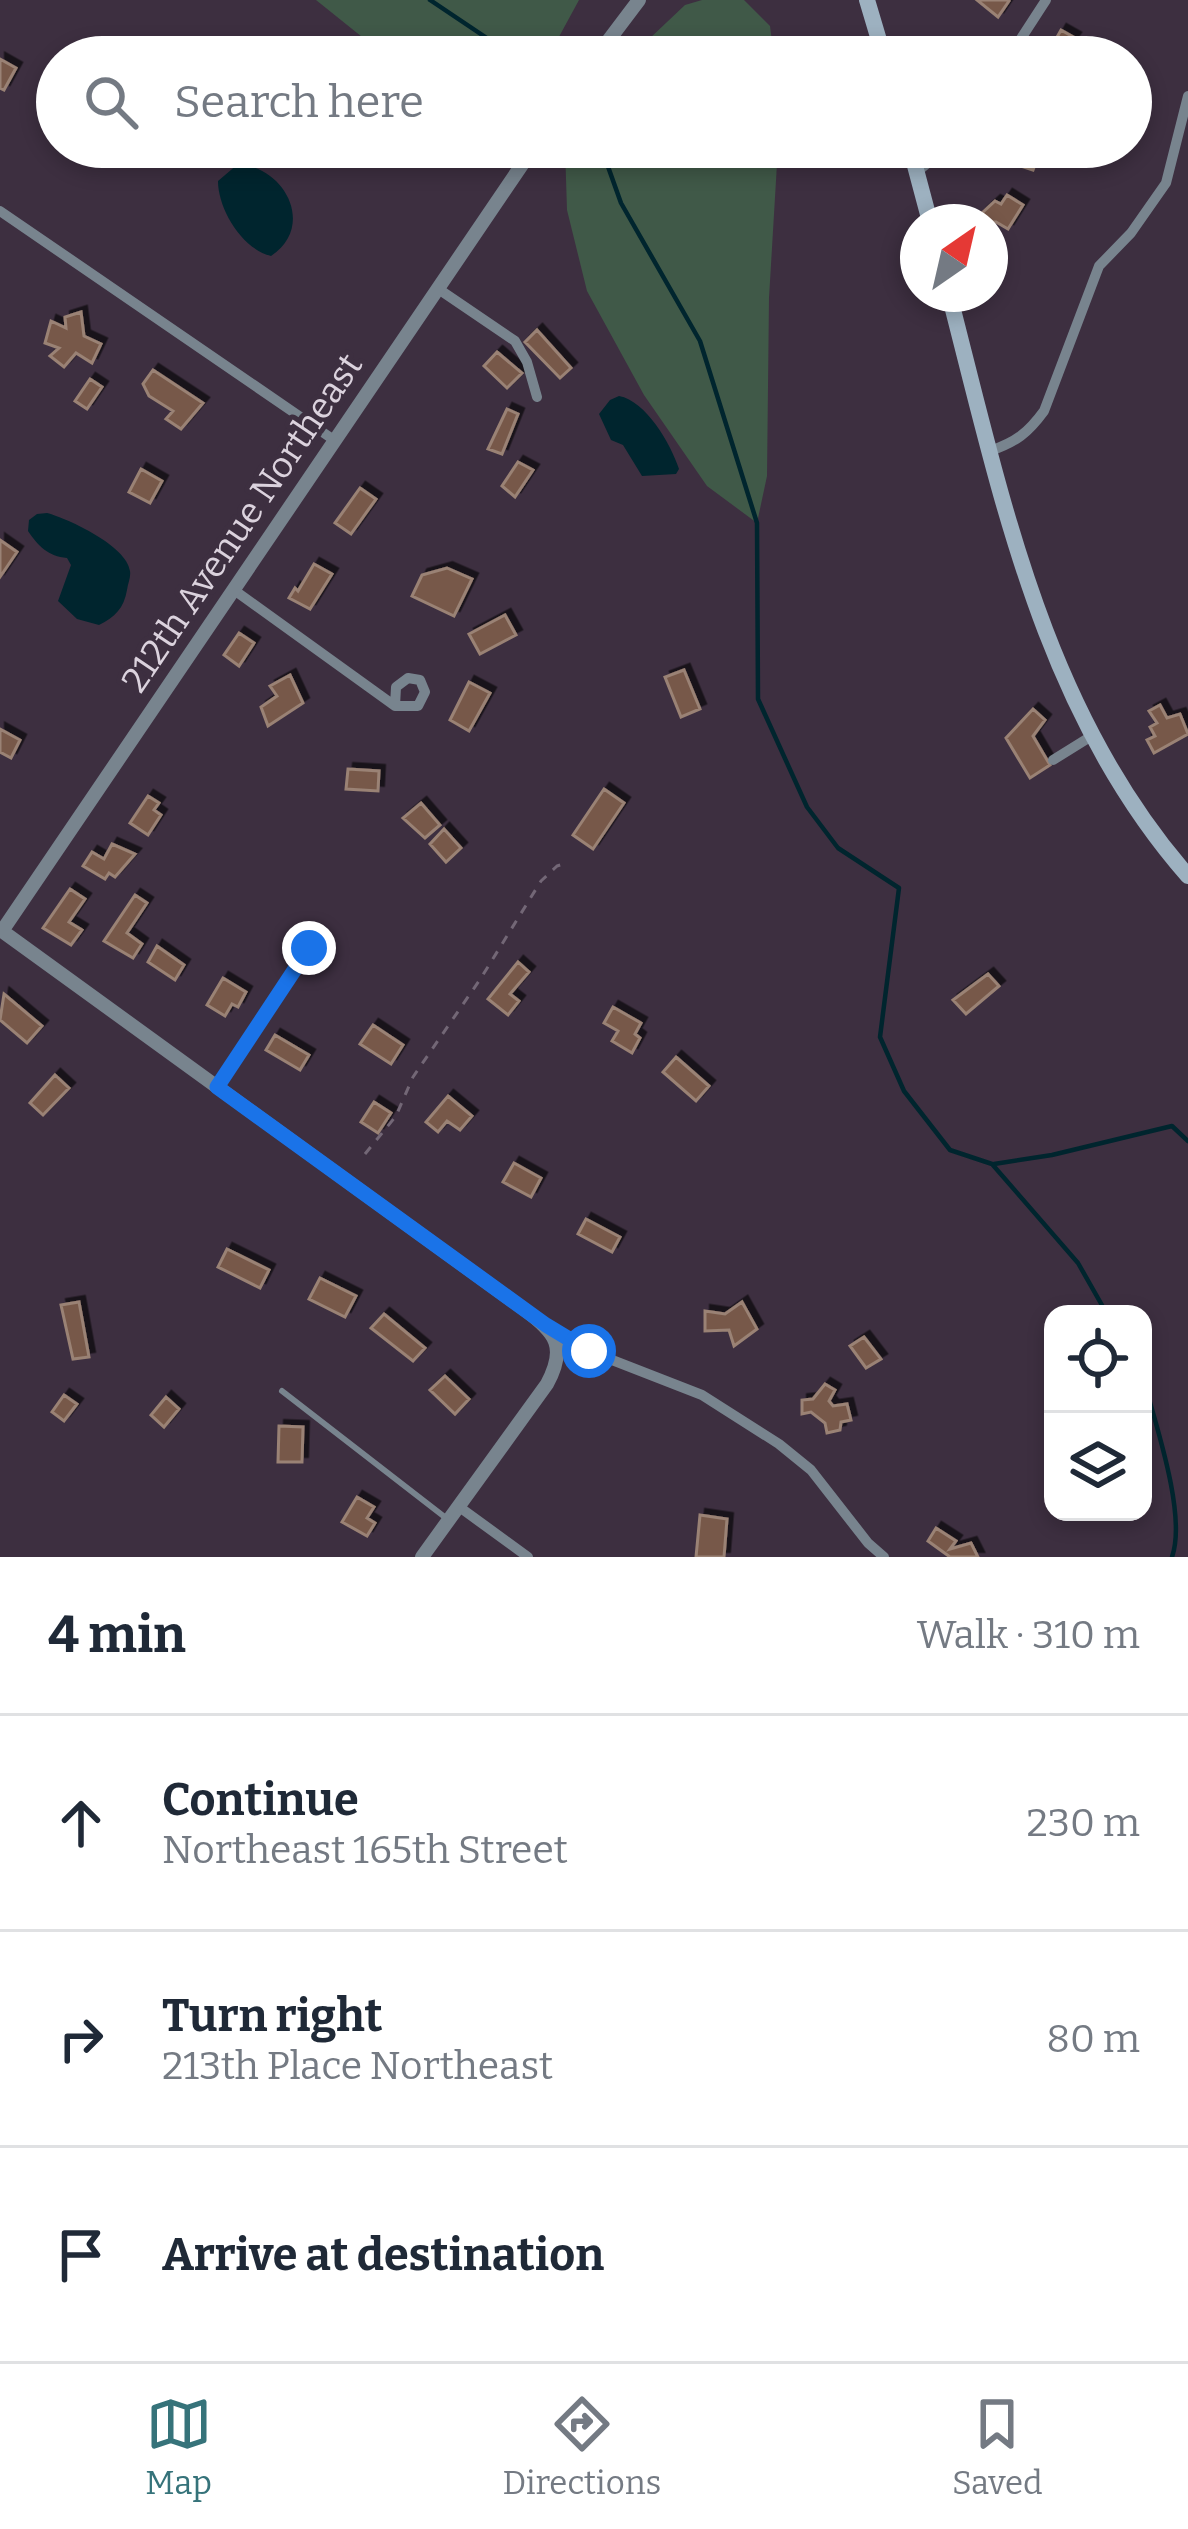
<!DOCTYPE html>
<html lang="en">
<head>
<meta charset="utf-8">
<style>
	body { margin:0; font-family:Bitter,serif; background:#f6f6f7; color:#1f2937 }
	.controls { position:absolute; right:36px; bottom:36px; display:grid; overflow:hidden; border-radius:24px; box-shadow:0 6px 18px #0003 }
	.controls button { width:108px; height:108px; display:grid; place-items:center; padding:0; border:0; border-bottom:3px solid #e0e1e3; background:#fff; color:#1f2937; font:60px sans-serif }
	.compass { position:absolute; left:900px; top:204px; width:108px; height:108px; border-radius:50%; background:#fff; box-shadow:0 6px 18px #0003; rotate:34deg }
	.stop { position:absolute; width:36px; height:36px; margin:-27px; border:9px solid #1a73e8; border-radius:50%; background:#fff }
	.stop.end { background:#1a73e8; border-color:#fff; box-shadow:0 3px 12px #0008 }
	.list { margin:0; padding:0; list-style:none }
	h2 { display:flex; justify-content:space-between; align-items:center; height:156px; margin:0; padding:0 48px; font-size:51px }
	h2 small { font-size:39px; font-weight:400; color:#747a83 }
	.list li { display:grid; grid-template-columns:78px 1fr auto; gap:36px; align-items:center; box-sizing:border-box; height:216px; padding:0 48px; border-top:3px solid #e0e1e3 }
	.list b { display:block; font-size:45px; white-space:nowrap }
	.list p { margin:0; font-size:39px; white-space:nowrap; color:#747a83 }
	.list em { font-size:39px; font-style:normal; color:#747a83 }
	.icon { flex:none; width:66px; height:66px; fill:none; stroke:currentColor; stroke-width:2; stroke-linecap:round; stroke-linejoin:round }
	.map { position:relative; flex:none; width:1188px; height:1557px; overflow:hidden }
	.search { position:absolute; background:#fff; box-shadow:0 6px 18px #0003; left:36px; right:36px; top:36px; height:132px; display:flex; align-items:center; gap:30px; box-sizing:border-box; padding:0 42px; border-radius:66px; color:#747a83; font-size:45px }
	.sheet { height:804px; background:#fff }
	nav { display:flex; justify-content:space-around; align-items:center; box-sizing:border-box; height:168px; border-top:3px solid #e0e1e3; background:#fff; font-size:33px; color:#747a83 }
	nav a { display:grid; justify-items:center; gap:6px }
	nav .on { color:#36737a }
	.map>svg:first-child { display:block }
	.green { fill:#405948 }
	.water { fill:#00252e }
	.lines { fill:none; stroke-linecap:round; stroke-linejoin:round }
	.stream { stroke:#00252e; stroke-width:4.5 }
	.building { fill:#77594a; stroke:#9a8274; stroke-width:3; filter:url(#shadow) }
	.path { stroke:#736776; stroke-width:3; stroke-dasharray:9 9; stroke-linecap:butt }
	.service { stroke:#78848e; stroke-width:6 }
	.minor { stroke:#78848e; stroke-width:10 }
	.tertiary { stroke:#78848e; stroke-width:14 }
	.secondary { stroke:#9db1c0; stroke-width:16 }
	.route { stroke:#1a73e8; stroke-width:15 }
	.labels { text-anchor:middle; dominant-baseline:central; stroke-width:10; stroke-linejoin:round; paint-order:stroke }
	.street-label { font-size:36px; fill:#dbd2dd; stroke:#3d2f40 }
</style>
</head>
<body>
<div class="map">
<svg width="1188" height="1557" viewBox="0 0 1188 1557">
	<defs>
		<filter id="shadow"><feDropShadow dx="5.5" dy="-5.5" stdDeviation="0" flood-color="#0009"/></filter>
	</defs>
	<rect width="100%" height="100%" fill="#3d2f40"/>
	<!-- green -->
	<path class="green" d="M316 0H579L548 57H387Z
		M702 0H744L770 26 774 57H630L685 5Z
		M565 147H778L769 298 767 476 757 523 707 486 644 395 587 291 567 210Z"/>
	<!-- water -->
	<path class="water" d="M238 164C285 167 316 226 271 256 242 249 218 209 218 181Z
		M619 396C646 401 671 444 679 469L676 474 642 476 623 445 611 440 599 414 610 400Z
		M47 513C69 519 127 546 130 571 131 577 128 583 127 590 124 608 115 617 99 625L77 619 58 601 71 565 67 558C48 556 39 547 28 531L29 520 37 514Z"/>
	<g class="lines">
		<!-- stream -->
		<path class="stream" d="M430 0 515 57
			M601 147 621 203 700 341 757 523 758 699 807 807 838 848 899 888 880 1037 904 1091 950 1150 992 1164 1078 1263 1107 1314
			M994 1164 1052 1155 1172 1126 1188 1141
			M1143 1378C1155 1422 1187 1515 1172 1557"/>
	</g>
	<!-- building -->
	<path class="building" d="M977 0H1008L1009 1 998 17Z
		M1061 30 1075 38 1071 43 1089 54 1087 57H1057L1060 53 1051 48Z
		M0 59 16 68 4 90 0 88Z
		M1025 147H1052L1048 163 1037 159 1033 170 1018 165Z
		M1007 195 1023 205 1008 229 996 222H984L982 213 995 201 1001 204Z
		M81 312 84 336 101 344 92 363 76 353 64 367 50 356 59 348 45 343 51 321 66 328 65 317Z
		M537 330 571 368 560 378 525 342Z
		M497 352 522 373 507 388 484 366Z
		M153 370 203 403 181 429 166 419 173 411 149 396 143 384Z
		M90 379 102 387 87 409 75 401Z
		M507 409 518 414 502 454 488 449Z
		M518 462 533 470 515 497 502 486Z
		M141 469 162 481 150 503 129 492Z
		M360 488 376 499 351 534 335 523Z
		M0 540 17 552 0 577Z
		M314 564 332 574 310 609 289 598 295 588 298 591Z
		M447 568 472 579 454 616 412 596 422 575Z
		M505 615 516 635 480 654 469 634Z
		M239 633 254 643 239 666 224 655Z
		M684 670 700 709 681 717 665 677Z
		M290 675 303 703 268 726 261 707 277 696 270 686Z
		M469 682 490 693 469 731 450 720Z
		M1160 705 1167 718 1180 714 1188 734 1154 753 1147 740 1155 736 1150 727 1157 723 1149 711Z
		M1033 709 1045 720 1033 736 1050 765 1030 778 1006 738Z
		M0 729 20 740 11 758 0 752Z
		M348 769 379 771 378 791 346 789Z
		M604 789 624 803 593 849 573 835Z
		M148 796 159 803 154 810 161 815 148 835 130 823Z
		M421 803 440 825 425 838 403 818Z
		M444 829 461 848 446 862 430 844Z
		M112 844 135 854 115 877 109 873 105 879 83 866 92 852 104 859Z
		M70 889 85 899 69 922 82 930 71 945 43 928Z
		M135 895 147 903 127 933 142 944 133 958 104 941Z
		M157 946 184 965 175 980 148 962Z
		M518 962 529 972 510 994 519 1001 508 1015 488 999Z
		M988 974 999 986 966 1014 953 1000Z
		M223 978 246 992 238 1007 232 1004 225 1016 207 1005Z
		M4 994 42 1026 27 1043 0 1020Z
		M613 1007 641 1023 635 1034 640 1038 632 1053 612 1041 618 1031 604 1023Z
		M373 1025 403 1045 391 1064 360 1044Z
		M275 1035 309 1055 300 1070 266 1050Z
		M676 1057 709 1086 696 1101 663 1072Z
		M55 1075 69 1088 43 1115 30 1103Z
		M448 1096 472 1116 460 1130 447 1121 438 1132 426 1122Z
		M374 1102 391 1113 378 1133 361 1122Z
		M514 1163 541 1178 531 1197 503 1182Z
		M586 1219 620 1237 612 1252 578 1234Z
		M227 1249 269 1270 260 1288 218 1267Z
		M320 1278 356 1296 345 1317 309 1299Z
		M79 1302 89 1357 73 1359 61 1305Z
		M742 1302 757 1329 734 1346 729 1330 705 1331V1311L725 1314Z
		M384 1314 425 1348 413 1361 371 1328Z
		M864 1337 881 1359 866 1368 850 1346Z
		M445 1376 469 1399 455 1414 430 1390Z
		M825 1384 835 1390 829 1401 833 1406 847 1404 851 1420 841 1422 840 1430 827 1433 825 1423 811 1412 802 1414V1400L813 1399Z
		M64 1395 77 1404 64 1421 52 1412Z
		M166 1397 179 1409 164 1427 151 1415Z
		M279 1426 303 1427 302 1462H278Z
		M357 1497 374 1507 367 1518 375 1523 367 1536 342 1522Z
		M700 1515 727 1519 724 1557H696Z
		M936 1528 956 1541 950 1549 971 1543 978 1557H950L928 1541Z"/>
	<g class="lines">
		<!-- path -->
		<path class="path" d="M365 1154 396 1116 413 1077 481 978 541 881 557 866 567 863"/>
		<!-- service -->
		<path class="service" d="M282 1391 446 1518"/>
		<!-- minor -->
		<path class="minor" d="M1009 57 1046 0
			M917 172 947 147
			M0 211 334 440
			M437 288 515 341 527 362 537 397
			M990 451C1016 442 1028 433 1044 411L1099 266 1131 233 1166 183 1188 96
			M234 590 395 706H418L425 692 420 680 408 678 396 687 395 706
			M1053 760 1090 737
			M217 1087 309 948
			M549 1327 589 1351 702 1395 779 1444 811 1470 868 1543 884 1557
			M458 1506 528 1557"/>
		<!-- tertiary -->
		<path class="tertiary" d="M596 57 639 0
			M422 1557 547 1384C567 1347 556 1333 525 1310L2 931 534 147"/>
		<!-- secondary -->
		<path class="secondary" d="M867 0 884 57
			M910 147 930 222
			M949 294C1002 499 1044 712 1188 876"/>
	</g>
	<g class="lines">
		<!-- route -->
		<path class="route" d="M309 948 217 1087 546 1325 589 1351"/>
	</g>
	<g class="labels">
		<!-- street labels -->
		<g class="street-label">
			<text transform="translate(242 523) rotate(-56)">212th Avenue Northeast</text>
		</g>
	</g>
</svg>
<div class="controls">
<button><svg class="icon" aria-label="locate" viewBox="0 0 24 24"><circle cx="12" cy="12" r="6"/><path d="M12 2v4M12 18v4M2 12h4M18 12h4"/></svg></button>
<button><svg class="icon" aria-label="layers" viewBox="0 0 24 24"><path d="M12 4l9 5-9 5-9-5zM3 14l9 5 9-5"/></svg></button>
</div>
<svg class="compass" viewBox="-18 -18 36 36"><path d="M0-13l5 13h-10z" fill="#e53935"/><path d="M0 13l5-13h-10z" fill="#747a83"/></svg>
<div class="stop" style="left:589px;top:1351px"></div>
<div class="stop end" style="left:309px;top:948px"></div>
<div class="search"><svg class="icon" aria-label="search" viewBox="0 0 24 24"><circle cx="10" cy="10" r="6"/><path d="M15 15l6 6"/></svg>Search here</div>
</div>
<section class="sheet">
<h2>4 min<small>Walk · 310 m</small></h2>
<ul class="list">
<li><svg class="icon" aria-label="ahead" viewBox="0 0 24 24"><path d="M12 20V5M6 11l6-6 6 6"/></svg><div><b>Continue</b><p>Northeast 165th Street</p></div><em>230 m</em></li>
<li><svg class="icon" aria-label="right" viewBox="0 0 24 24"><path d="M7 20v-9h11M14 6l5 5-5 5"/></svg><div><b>Turn right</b><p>213th Place Northeast</p></div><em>80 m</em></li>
<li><svg class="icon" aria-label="arrive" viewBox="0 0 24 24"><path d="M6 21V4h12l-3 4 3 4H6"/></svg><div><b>Arrive at destination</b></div></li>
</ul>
</section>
<nav>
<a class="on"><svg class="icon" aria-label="map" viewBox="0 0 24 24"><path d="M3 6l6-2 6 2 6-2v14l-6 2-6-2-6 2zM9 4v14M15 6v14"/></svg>Map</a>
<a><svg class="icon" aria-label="directions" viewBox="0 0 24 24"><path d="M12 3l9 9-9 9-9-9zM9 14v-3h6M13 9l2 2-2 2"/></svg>Directions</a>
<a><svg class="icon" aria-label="saved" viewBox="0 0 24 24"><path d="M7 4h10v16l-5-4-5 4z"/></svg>Saved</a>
</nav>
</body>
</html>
